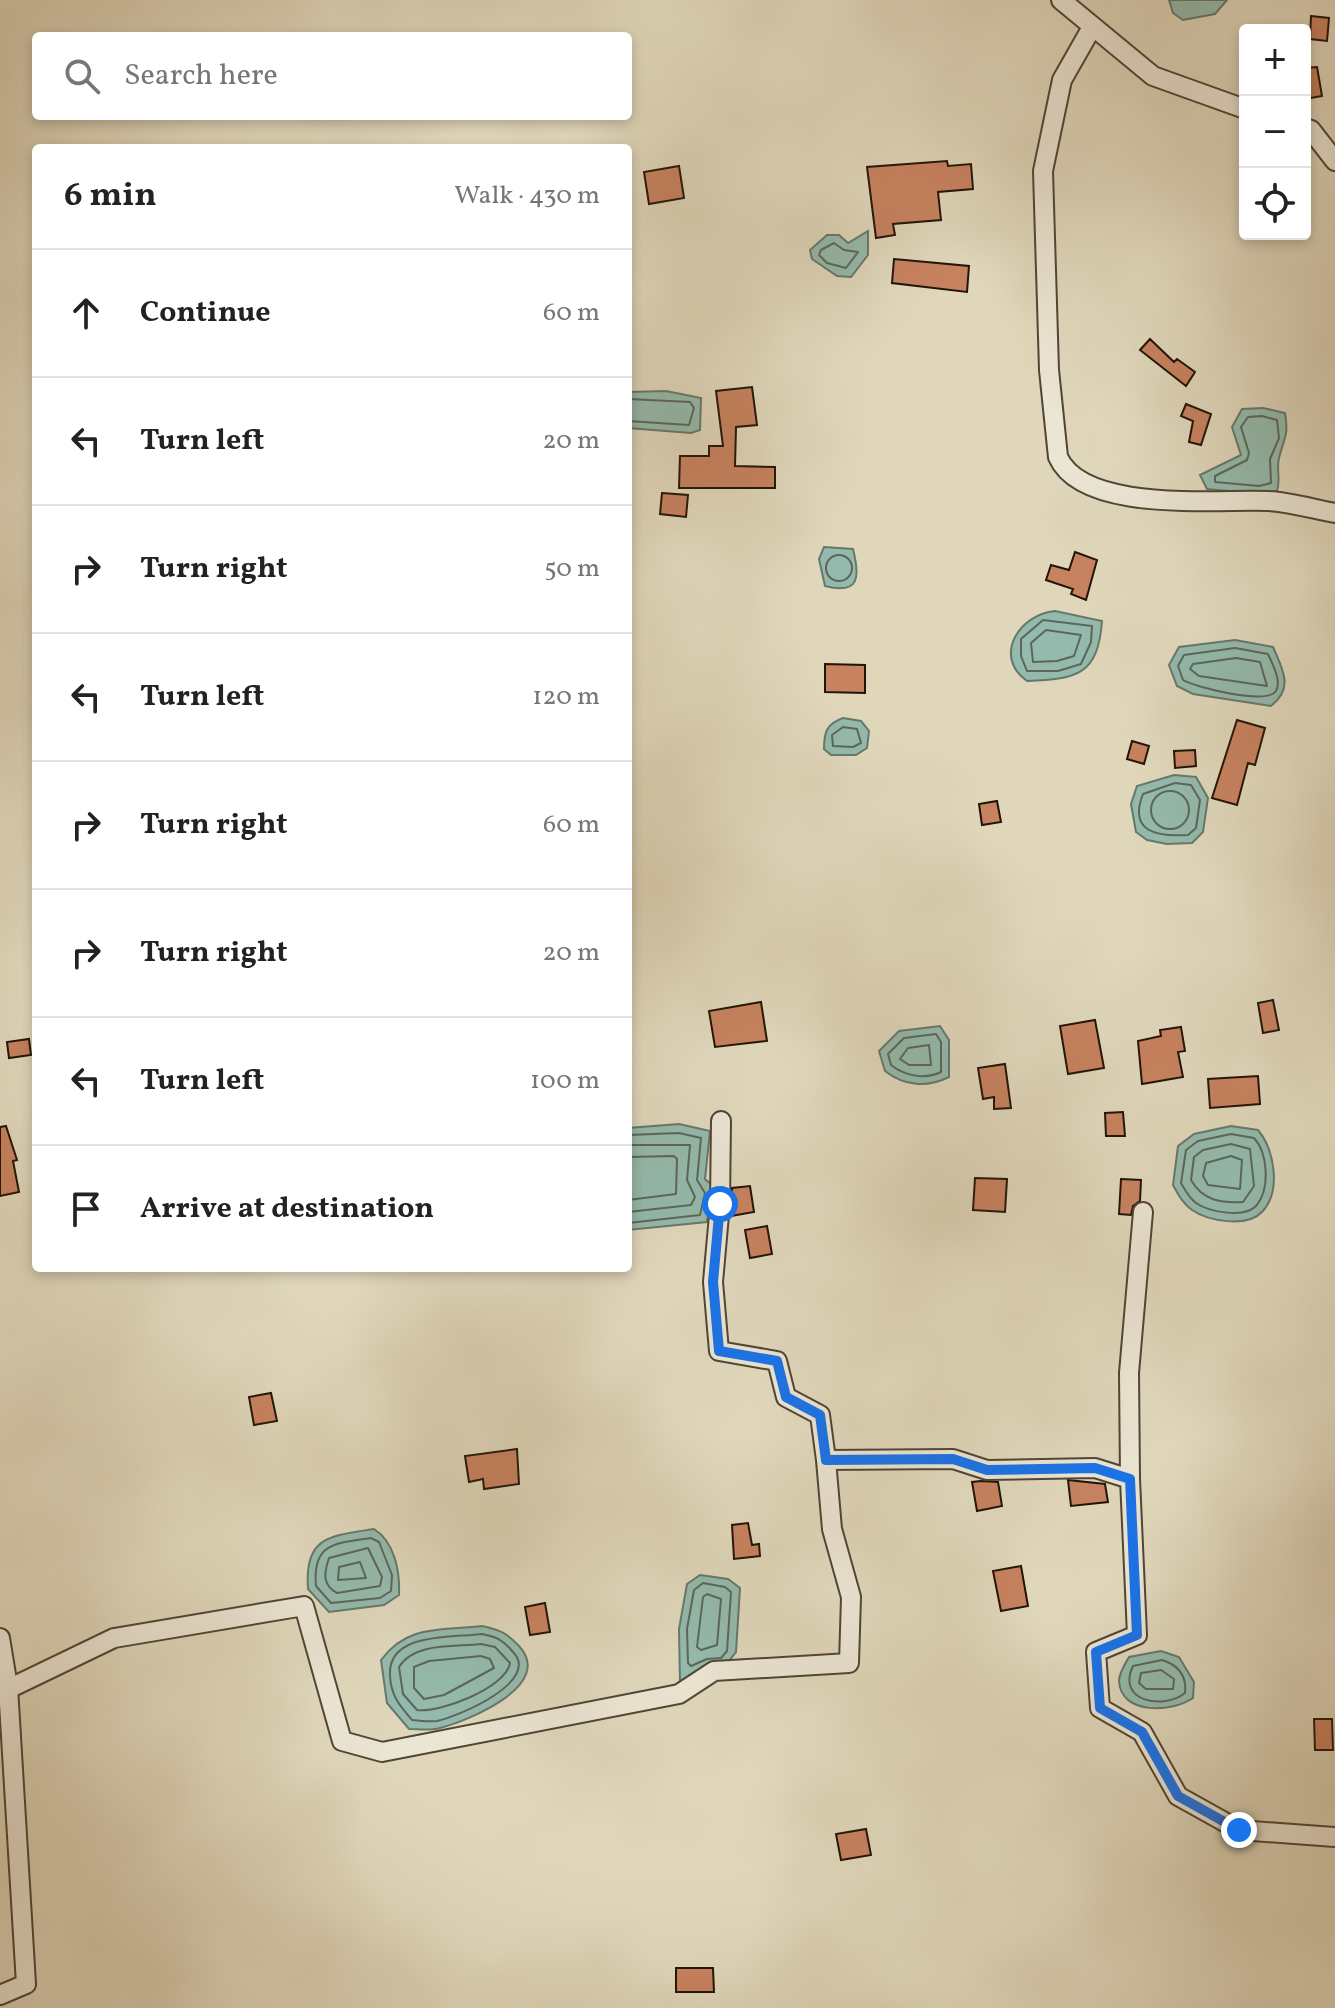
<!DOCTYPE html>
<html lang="en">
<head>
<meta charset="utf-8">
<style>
	body { margin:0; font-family:Vollkorn,serif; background:#f6f6f6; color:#222 }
	.controls { position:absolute; right:24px; top:24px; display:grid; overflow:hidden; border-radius:8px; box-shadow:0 4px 12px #0003 }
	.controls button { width:72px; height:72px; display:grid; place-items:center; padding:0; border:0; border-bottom:2px solid #e0e0e0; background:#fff; color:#222; font:40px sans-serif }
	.stop { position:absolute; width:24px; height:24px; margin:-18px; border:6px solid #1a73e8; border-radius:50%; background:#fff }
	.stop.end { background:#1a73e8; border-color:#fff; box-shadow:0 2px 8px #0008 }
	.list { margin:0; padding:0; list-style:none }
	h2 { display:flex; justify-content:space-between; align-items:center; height:104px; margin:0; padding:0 32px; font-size:34px }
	h2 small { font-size:26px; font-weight:400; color:#767676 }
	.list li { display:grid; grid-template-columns:52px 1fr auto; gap:24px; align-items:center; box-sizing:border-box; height:128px; padding:0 32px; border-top:2px solid #e0e0e0 }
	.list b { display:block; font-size:30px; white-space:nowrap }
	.list em { font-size:26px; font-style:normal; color:#767676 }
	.icon { flex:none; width:44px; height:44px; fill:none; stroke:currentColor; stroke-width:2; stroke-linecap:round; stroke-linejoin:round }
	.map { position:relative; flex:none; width:1335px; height:2008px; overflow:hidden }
	.search { position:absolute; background:#fff; box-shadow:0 4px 12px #0003; left:32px; top:32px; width:600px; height:88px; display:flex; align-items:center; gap:20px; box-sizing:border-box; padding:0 28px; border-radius:8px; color:#767676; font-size:30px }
	.panel { position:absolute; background:#fff; box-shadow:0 4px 12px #0003; left:32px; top:144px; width:600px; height:1128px; border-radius:8px }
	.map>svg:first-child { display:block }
	.water { fill:#94baad; stroke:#66786b; stroke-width:2 }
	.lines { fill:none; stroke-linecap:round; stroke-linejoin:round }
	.shore { stroke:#5a675a; stroke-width:2 }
	.building { fill:#c7825f; stroke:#211408; stroke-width:2 }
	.minor-casing { stroke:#514535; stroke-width:22 }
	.minor { stroke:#ebe5d3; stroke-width:18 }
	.route { stroke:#1a73e8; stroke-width:10 }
</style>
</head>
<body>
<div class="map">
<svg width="1335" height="2008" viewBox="0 0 1335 2008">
	<rect width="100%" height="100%" fill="#e0d7bb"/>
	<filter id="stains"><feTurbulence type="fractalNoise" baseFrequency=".0025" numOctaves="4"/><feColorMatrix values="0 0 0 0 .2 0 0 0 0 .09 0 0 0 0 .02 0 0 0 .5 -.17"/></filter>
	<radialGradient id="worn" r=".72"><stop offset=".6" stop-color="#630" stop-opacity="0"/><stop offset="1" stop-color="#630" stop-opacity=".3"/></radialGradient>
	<!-- water -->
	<path class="water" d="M1169 0H1227L1215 14 1183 20 1173 13Z
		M868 231V255L851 277 837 276 812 259 810 250 827 235H839L848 243Z
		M666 391 701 398 700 430 691 433 628 428V392Z
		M1263 408 1285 413C1289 435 1284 438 1279 458 1276 469 1281 479 1277 491L1260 494 1207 489 1200 475 1241 455 1232 427 1242 409Z
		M824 547 853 549C860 577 860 595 825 586L819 559Z
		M1055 611 1102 621C1098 676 1076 679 1027 681 992 656 1020 614 1055 611Z
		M1235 640 1273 647C1283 670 1294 688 1271 706L1193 694 1177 686 1169 665 1179 647Z
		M843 718 861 721 869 731 867 748 856 755H831L824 749C824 731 827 724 843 718Z
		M1174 775 1196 777 1208 798 1203 832 1192 843 1167 844 1147 840 1136 832 1131 804 1137 786Z
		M940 1026 949 1040V1077C927 1088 904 1086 885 1071L879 1051 899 1031Z
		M679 1124 710 1131 705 1179 712 1185 707 1222 628 1230V1128Z
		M1231 1126 1258 1130C1274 1149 1282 1191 1262 1212 1247 1228 1208 1221 1192 1210 1183 1204 1178 1194 1173 1185L1178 1146 1194 1134Z
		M374 1529C395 1542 400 1572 399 1595L384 1605 329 1612 308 1589C304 1536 330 1536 374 1529Z
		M700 1575 728 1579 740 1588 736 1652 724 1667H709L680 1683 679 1629 687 1584Z
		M482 1626C500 1630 507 1633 519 1646 555 1685 470 1720 440 1728 430 1731 419 1729 409 1729L387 1703 381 1660C408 1624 441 1631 482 1626Z
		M1161 1651 1179 1657 1194 1682 1193 1698C1173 1712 1121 1716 1119 1681 1119 1673 1125 1664 1129 1657Z"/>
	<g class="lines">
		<!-- shore -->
		<path class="shore" d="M834 243 844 250 858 252 846 268 827 263 819 255 821 250Z
			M628 399 690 402 694 408 689 425 628 421
			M1262 416 1277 420 1279 438 1270 459 1271 483 1259 486 1215 482V476L1247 460 1249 453 1241 427 1248 417Z
			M826 568a13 13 0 1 1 26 0a13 13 0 1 1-26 0Z
			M1043 620 1092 626 1091 642 1081 664 1058 671H1027L1021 656V639Z
			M1046 630 1081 635 1074 656 1057 661 1033 662 1031 643Z
			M1235 648 1268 654C1272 663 1282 681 1276 691 1267 705 1197 688 1183 680L1178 666 1184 655Z
			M1236 658 1260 662 1267 686 1199 676 1190 669 1193 664Z
			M843 727 857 729 861 743 853 747 833 746 832 735Z
			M1175 783 1191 785 1200 800 1196 828 1188 835C1157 837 1128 832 1143 794Z
			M1151 810a19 19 0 1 1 38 0a19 19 0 1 1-38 0Z
			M936 1034 941 1042V1072C925 1080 905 1076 891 1065L888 1054 904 1038Z
			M929 1045 931 1065H909L900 1059 908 1048Z
			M1231 1134 1254 1138C1268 1153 1270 1188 1257 1205 1245 1219 1209 1212 1196 1203 1189 1198 1185 1190 1181 1183L1186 1150 1198 1141Z
			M628 1135 679 1133 701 1138 697 1180 705 1193 700 1215 628 1223
			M1231 1144 1250 1149 1254 1186 1243 1202C1221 1203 1203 1201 1191 1180L1194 1157 1203 1150Z
			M628 1145H690L687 1180 695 1197 691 1205 628 1212
			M1231 1156 1242 1160 1240 1189 1208 1185 1203 1176 1206 1163Z
			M628 1157 674 1156 677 1159 676 1194 628 1200
			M371 1538 379 1542 392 1575 391 1591 380 1598 331 1603 316 1586C312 1543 335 1543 371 1538Z
			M368 1548 382 1577 380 1586 337 1593C322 1585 324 1573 329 1558Z
			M360 1562 366 1578 338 1580 339 1567Z
			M703 1583 725 1587 731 1592 727 1651 721 1658 707 1659 691 1666 688 1663 687 1629 694 1590Z
			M707 1594 721 1599 717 1645 701 1650 697 1647 703 1597Z
			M482 1634C497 1637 503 1640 513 1652 541 1681 460 1716 437 1721 429 1722 420 1721 412 1720 400 1706 391 1696 390 1676 387 1632 451 1638 482 1634Z
			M481 1644 495 1647 510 1663C506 1688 440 1713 417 1710L403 1694 399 1667C414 1642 455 1647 481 1644Z
			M481 1656 490 1659 494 1668 444 1695 424 1699 414 1688V1667L429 1661Z
			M1162 1660C1178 1665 1187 1675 1185 1693 1164 1710 1116 1702 1133 1666Z
			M1161 1670 1174 1679 1173 1689H1146L1139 1683 1141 1673Z"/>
	</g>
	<!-- building -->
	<path class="building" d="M1311 16 1329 18 1327 41 1310 39Z
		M1317 67 1322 96 1305 99V68Z
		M947 161 948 166 971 164 973 189 938 192 941 220 893 224 895 235 876 238 867 167Z
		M679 166 684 198 649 204 644 172Z
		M894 259 969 266 967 292 892 283Z
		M1150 339 1174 362 1177 359 1195 372 1186 386 1140 350Z
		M752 387 757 425 736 427 735 466 775 467V488H679L680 456H709V446H723L716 391Z
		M1186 404 1211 414 1201 445 1189 442 1193 421 1181 416Z
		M662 493 688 495 686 517 660 514Z
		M1075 552 1097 560 1086 600 1071 594 1073 589 1046 580 1051 565 1069 570Z
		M825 664 865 665V693L825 692Z
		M1237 720 1265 728 1255 765 1248 763 1237 805 1212 798Z
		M1132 741 1149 746 1144 764 1127 759Z
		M1195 750 1196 766 1175 768 1174 751Z
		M997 801 1001 822 982 825 979 804Z
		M1273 1000 1279 1030 1263 1033 1258 1003Z
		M761 1002 767 1041 715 1047 709 1011Z
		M1095 1020 1104 1068 1068 1074 1060 1026Z
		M1181 1027 1185 1051 1178 1052 1183 1077 1142 1084 1138 1041 1161 1036 1160 1030Z
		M29 1039 31 1055 9 1058 7 1042Z
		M1005 1064 1011 1108 994 1109V1097L983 1099 978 1068Z
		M1258 1076 1260 1104 1210 1108 1208 1079Z
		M1123 1112 1125 1136H1106L1105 1113Z
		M6 1126 17 1160 13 1161 19 1192 0 1196V1127Z
		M975 1178 1007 1179 1005 1212 973 1210Z
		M1121 1179 1141 1180 1140 1201 1133 1206 1131 1215 1119 1214Z
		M750 1186 754 1212 731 1216 732 1188Z
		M767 1226 772 1254 750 1258 745 1230Z
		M271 1393 277 1421 254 1425 249 1397Z
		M517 1449 519 1484 484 1489 483 1479 469 1482 465 1456Z
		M1068 1480 1105 1484 1108 1502 1071 1506Z
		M981 1481 998 1482 1002 1506 977 1511 972 1482Z
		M748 1523 752 1545 759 1544 760 1556 734 1559 732 1525Z
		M1021 1566 1028 1606 1001 1611 993 1571Z
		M545 1603 550 1632 530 1635 525 1607Z
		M1314 1719H1332L1333 1750H1315Z
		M866 1829 871 1855 841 1860 836 1834Z
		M676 1968H713L714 1992H676Z"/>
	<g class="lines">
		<defs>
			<path id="minor" d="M1061 0 1153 76 1245 109
				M1091 29 1062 80 1043 171 1049 370 1058 457C1083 513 1215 499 1268 501 1290 502 1313 509 1335 513
				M1305 128 1311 130 1335 161
				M721 1121 720 1204 713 1282 719 1351 777 1361 786 1397 820 1415 826 1460 953 1459 987 1470 1095 1468 1130 1479 1137 1635 1096 1652 1100 1708 1142 1732 1178 1796 1239 1830 1335 1837
				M1130 1479 1129 1373 1143 1212
				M0 1638 8 1687 26 1984 0 1995
				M0 1693 114 1638 304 1606 342 1741 382 1752 679 1694 714 1671 849 1663 851 1597 832 1529 826 1460"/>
		</defs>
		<!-- minor casing -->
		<use href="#minor" class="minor-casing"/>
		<!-- minor -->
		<use href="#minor" class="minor"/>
	</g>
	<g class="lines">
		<!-- route -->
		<path class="route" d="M720 1204 713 1282 719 1351 777 1361 786 1397 820 1415 826 1460 953 1459 987 1470 1095 1468 1130 1479 1137 1635 1096 1652 1100 1708 1142 1732 1178 1796 1239 1830"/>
	</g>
	<rect width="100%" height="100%" filter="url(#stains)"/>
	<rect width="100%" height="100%" fill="url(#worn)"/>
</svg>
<div class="controls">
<button>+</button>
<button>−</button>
<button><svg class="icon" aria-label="locate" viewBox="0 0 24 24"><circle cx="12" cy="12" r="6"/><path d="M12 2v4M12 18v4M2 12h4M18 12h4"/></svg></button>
</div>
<div class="stop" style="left:720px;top:1204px"></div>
<div class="stop end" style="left:1239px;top:1830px"></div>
<div class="search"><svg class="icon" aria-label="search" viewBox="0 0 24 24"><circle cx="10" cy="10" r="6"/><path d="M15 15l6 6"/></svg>Search here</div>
<section class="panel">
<h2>6 min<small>Walk · 430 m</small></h2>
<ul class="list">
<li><svg class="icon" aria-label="ahead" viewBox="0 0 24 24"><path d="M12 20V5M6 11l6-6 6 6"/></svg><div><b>Continue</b></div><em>60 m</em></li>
<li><svg class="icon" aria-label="left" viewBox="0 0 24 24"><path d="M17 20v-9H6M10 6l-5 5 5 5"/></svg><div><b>Turn left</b></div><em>20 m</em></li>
<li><svg class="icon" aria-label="right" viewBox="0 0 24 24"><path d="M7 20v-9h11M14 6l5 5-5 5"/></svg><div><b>Turn right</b></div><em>50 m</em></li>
<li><svg class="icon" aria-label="left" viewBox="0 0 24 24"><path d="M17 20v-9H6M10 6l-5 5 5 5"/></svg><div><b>Turn left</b></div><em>120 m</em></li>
<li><svg class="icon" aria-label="right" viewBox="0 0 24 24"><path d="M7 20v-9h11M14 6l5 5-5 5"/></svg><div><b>Turn right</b></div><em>60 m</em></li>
<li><svg class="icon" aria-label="right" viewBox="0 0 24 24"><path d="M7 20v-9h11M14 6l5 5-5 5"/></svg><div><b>Turn right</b></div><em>20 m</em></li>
<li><svg class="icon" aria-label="left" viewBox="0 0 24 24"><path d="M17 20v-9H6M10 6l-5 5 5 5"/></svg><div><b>Turn left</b></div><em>100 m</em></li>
<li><svg class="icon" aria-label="arrive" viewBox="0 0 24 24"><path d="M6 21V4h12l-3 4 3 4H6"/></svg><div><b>Arrive at destination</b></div></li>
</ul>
</section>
</div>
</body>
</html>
